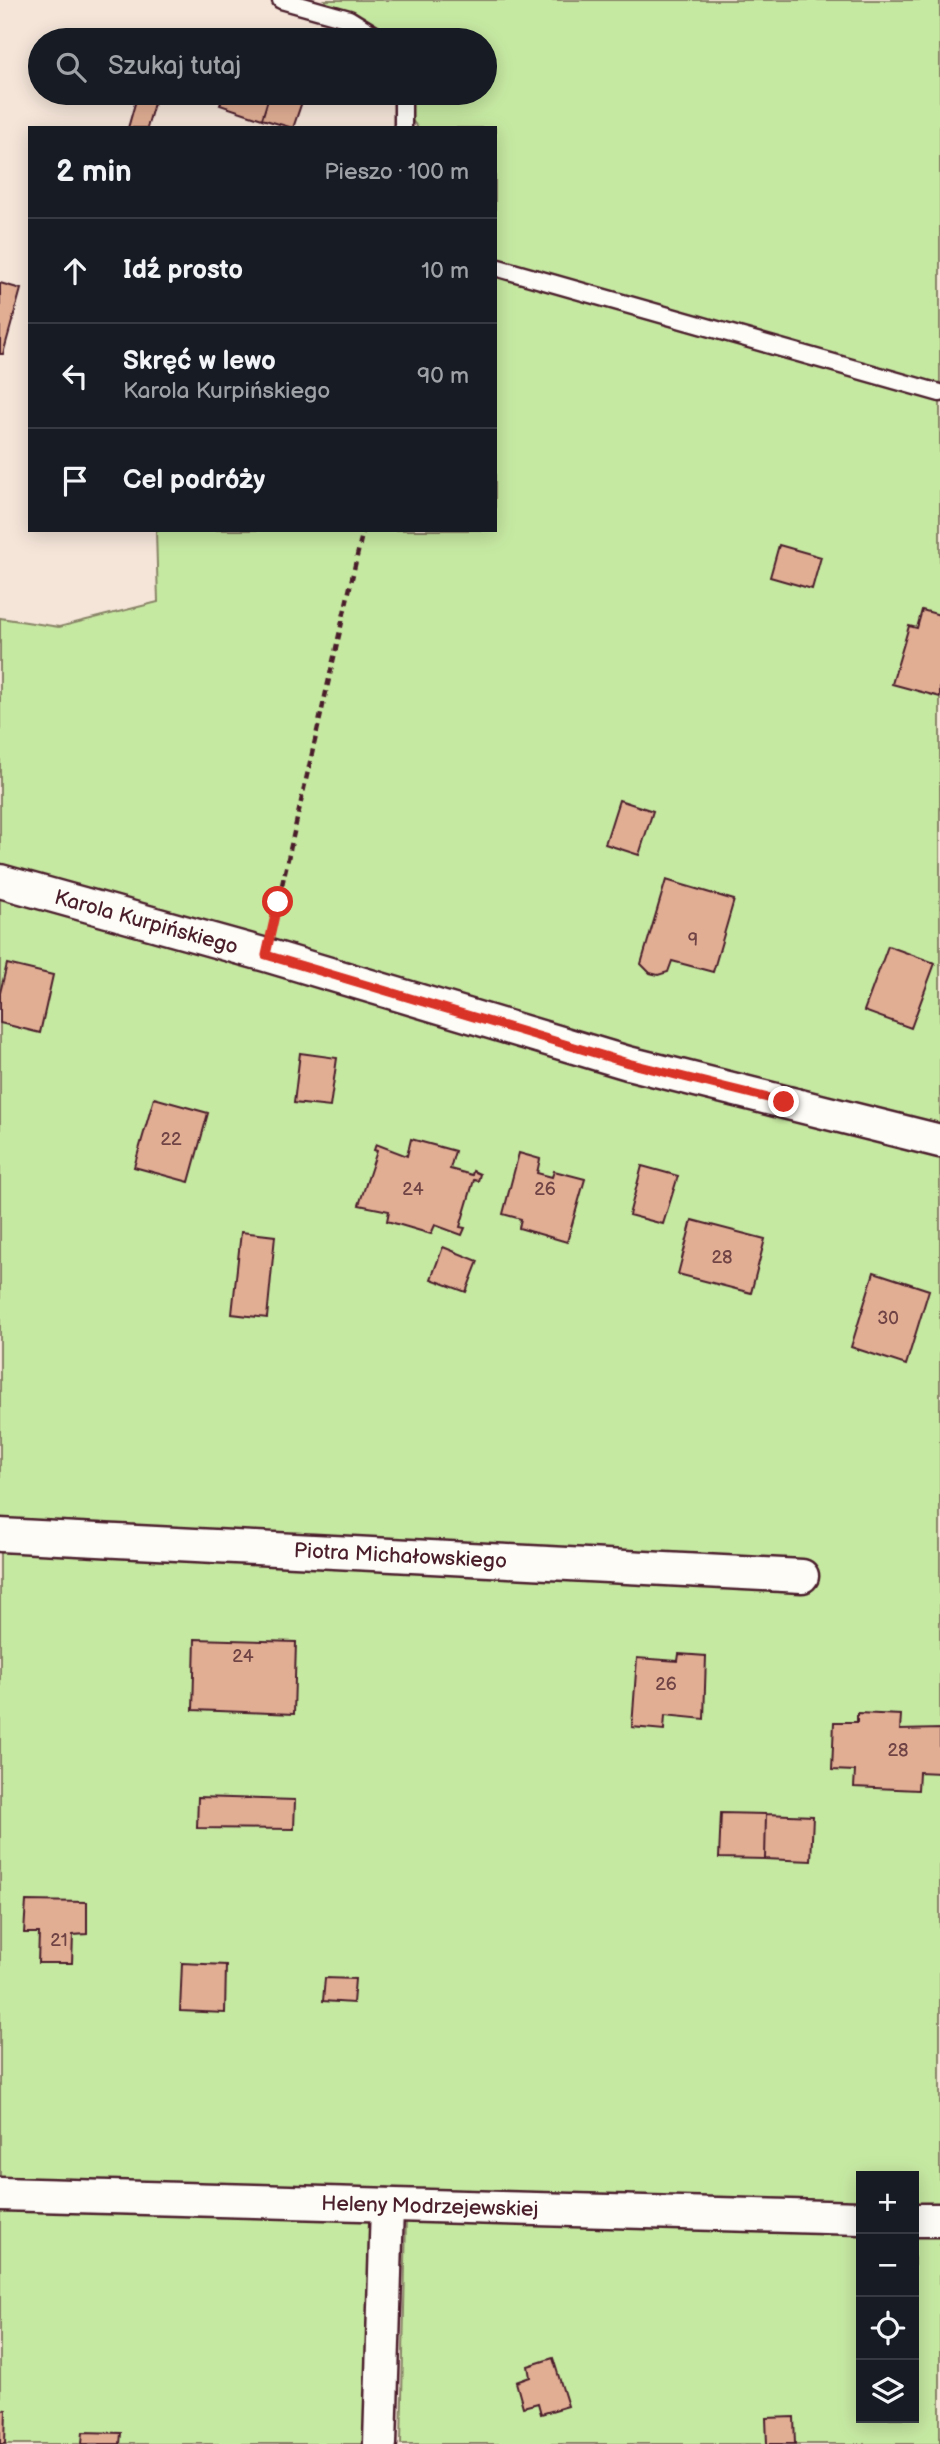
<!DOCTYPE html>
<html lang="pl">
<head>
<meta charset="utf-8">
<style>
	body { margin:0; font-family:"Balsamiq Sans",sans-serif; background:#242831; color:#f1f3f6 }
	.controls { position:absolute; right:21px; bottom:21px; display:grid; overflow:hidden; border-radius:0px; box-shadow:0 4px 18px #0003 }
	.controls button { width:63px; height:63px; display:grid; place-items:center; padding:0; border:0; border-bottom:2px solid #363941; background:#171b24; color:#f1f3f6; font:35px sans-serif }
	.stop { position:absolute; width:21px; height:21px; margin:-16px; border:5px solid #d93025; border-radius:50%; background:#fff }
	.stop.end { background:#d93025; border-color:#fff; box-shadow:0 2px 7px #0008 }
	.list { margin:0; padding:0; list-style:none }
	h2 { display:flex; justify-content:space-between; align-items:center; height:91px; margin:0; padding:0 28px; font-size:30px }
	h2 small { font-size:23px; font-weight:400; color:#9ea1a6 }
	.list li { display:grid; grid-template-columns:46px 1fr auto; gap:21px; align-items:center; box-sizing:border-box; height:105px; padding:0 28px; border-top:2px solid #363941 }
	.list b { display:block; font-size:26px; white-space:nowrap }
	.list p { margin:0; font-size:23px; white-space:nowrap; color:#9ea1a6 }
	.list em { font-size:23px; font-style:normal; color:#9ea1a6 }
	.icon { flex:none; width:38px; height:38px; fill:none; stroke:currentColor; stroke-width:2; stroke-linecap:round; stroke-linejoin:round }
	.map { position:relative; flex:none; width:940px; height:2444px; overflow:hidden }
	.search { position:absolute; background:#171b24; box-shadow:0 4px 18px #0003; left:28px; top:28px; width:469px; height:77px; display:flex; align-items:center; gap:18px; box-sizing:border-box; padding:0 24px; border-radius:38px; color:#9ea1a6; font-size:26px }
	.panel { position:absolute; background:#171b24; box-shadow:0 4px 18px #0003; left:28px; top:126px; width:469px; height:406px; border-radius:0px }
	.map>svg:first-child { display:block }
	.green { fill:#c6e9a2; stroke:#888466; stroke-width:2; fill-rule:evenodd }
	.building { fill:#e1ae94; stroke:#4a1f2b; stroke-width:2 }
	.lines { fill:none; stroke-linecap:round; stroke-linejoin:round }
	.lane-casing { stroke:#4a1f2b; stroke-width:21 }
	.street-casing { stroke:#4a1f2b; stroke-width:37 }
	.path { stroke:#4a1f2b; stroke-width:4.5; stroke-dasharray:7 5; stroke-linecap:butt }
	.lane { stroke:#fdfcf7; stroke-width:16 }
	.street { stroke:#fdfcf7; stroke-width:32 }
	.route { stroke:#d93025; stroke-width:9 }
	.labels { text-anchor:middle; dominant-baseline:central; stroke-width:5; stroke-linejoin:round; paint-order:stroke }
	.number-label { font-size:18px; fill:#704345 }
	.street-label { font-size:21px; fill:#4a1f2b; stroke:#fdfcf7 }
</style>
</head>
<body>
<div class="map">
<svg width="940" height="2444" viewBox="0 0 940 2444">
	<rect width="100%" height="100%" fill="#f5e5d9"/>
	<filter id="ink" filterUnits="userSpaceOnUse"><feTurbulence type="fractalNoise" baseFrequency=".0143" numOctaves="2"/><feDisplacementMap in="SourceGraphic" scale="14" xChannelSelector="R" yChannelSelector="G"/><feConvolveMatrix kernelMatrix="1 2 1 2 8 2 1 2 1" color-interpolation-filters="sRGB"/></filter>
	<g filter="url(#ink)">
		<!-- green -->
		<path class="green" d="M325 0H940V2444H401L406 2219 0 2183V618L59 627 158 602 156 530H495V128H418L391 93H485V40H351ZM861 2176H914V2418H861Z
			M0 2210 370 2219 364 2444H0Z"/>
		<!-- building -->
		<path class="building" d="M138 93 156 96 147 128H128Z
			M225 93H270L262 119 220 105Z
			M270 93H305L293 128 262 119Z
			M0 283 21 289 3 354H0Z
			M779 545 821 557 812 589 770 577Z
			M922 610 940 615V697L892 684 909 626 917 628Z
			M619 800 653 811 639 855 605 844Z
			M666 880 734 900 713 972 672 961 668 972 658 975 650 973 641 964Z
			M888 946 935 963 911 1028 864 1011Z
			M7 964 53 975 40 1033 0 1023V993Z
			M300 1053 337 1058 330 1107 294 1103Z
			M154 1098 208 1113 189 1182 134 1167Z
			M411 1139 455 1151 450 1169 472 1175 473 1171 480 1174 478 1181 474 1180 460 1227 465 1228 462 1235 435 1225 431 1234 387 1221 389 1211 359 1205 377 1151 374 1150 376 1144 407 1156Z
			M519 1153 540 1159 537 1173 552 1177 554 1171 585 1179 567 1242 519 1228 521 1219 503 1214Z
			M642 1166 678 1176 663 1224 629 1215Z
			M692 1220 765 1239 751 1293 678 1274Z
			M241 1232 275 1236 267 1318 232 1314Z
			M443 1247 478 1261 466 1292 431 1279Z
			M874 1272 929 1290 906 1365 851 1347Z
			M195 1639 296 1642 294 1714 193 1710Z
			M679 1654 706 1656 704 1719 665 1715 664 1730 632 1727 637 1658 678 1661Z
			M857 1713 901 1715 900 1730 940 1729V1773L919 1772 918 1790 854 1787 855 1771 832 1770 834 1722H857Z
			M198 1797 295 1800 294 1829 197 1828Z
			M721 1813 766 1814 765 1859 719 1858Z
			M766 1814 813 1816 811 1861 765 1859Z
			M26 1901 87 1902V1934L73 1935 72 1963H38L39 1933H24Z
			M182 1963 226 1965 225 2013 180 2011Z
			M325 1978 355 1979 353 2003 323 2001Z
			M553 2358 568 2406 541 2414 538 2403 523 2407 516 2382 530 2377 528 2366Z
			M0 2409 6 2410 5 2444H0Z
			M794 2417 795 2444H767L766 2418Z
			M83 2432 121 2433 120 2444H82Z"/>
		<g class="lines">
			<defs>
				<path id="lane" d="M281 0 349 19 383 40
					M403 93V128
					M495 267 940 393"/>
				<g id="street">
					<path id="s1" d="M0 881 266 955 628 1063 940 1141"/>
					<path id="s2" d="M0 1535 802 1576"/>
					<path id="s3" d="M0 2194 861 2218"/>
					<path d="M914 2220H940"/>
					<path d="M380 2444 387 2205"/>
				</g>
			</defs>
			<!-- lane casing -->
			<use href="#lane" class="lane-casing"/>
			<!-- street casing -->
			<use href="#street" class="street-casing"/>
			<!-- path -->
			<path class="path" d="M274 920 363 530"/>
			<!-- lane -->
			<use href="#lane" class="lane"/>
			<!-- street -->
			<use href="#street" class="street"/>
		</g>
	</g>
	<g class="lines" filter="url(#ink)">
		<!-- route -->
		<path class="route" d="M278 902 266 955 628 1063 784 1102"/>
	</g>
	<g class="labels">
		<!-- number labels -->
		<g class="number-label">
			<text x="693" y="940">9</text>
			<text x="171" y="1139">22</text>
			<text x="413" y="1189">24</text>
			<text x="545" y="1189">26</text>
			<text x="722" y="1257">28</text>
			<text x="888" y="1318">30</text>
			<text x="243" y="1656">24</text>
			<text x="666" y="1684">26</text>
			<text x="898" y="1750">28</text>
			<text x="59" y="1940">21</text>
		</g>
		<!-- street labels -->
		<g class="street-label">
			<text stroke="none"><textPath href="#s1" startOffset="152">Karola Kurpińskiego</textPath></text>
			<text stroke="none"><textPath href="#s2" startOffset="401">Piotra Michałowskiego</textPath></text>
			<text stroke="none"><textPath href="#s3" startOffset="430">Heleny Modrzejewskiej</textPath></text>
		</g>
	</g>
</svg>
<div class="controls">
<button>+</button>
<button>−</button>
<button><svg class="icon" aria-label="locate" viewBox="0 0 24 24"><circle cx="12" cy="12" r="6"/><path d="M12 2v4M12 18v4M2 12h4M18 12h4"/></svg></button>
<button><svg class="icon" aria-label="layers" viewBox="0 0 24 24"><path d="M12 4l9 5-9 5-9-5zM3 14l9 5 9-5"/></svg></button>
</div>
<div class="stop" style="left:278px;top:902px"></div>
<div class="stop end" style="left:784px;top:1102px"></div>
<div class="search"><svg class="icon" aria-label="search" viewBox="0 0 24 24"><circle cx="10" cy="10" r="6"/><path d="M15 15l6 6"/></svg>Szukaj tutaj</div>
<section class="panel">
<h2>2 min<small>Pieszo · 100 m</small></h2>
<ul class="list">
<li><svg class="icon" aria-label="ahead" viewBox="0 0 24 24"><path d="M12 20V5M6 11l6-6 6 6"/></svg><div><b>Idź prosto</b></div><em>10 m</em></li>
<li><svg class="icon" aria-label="left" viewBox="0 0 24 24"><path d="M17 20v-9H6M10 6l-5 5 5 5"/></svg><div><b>Skręć w lewo</b><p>Karola Kurpińskiego</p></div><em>90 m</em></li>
<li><svg class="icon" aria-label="arrive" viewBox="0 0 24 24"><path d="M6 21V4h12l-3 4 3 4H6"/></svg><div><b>Cel podróży</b></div></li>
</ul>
</section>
</div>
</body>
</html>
